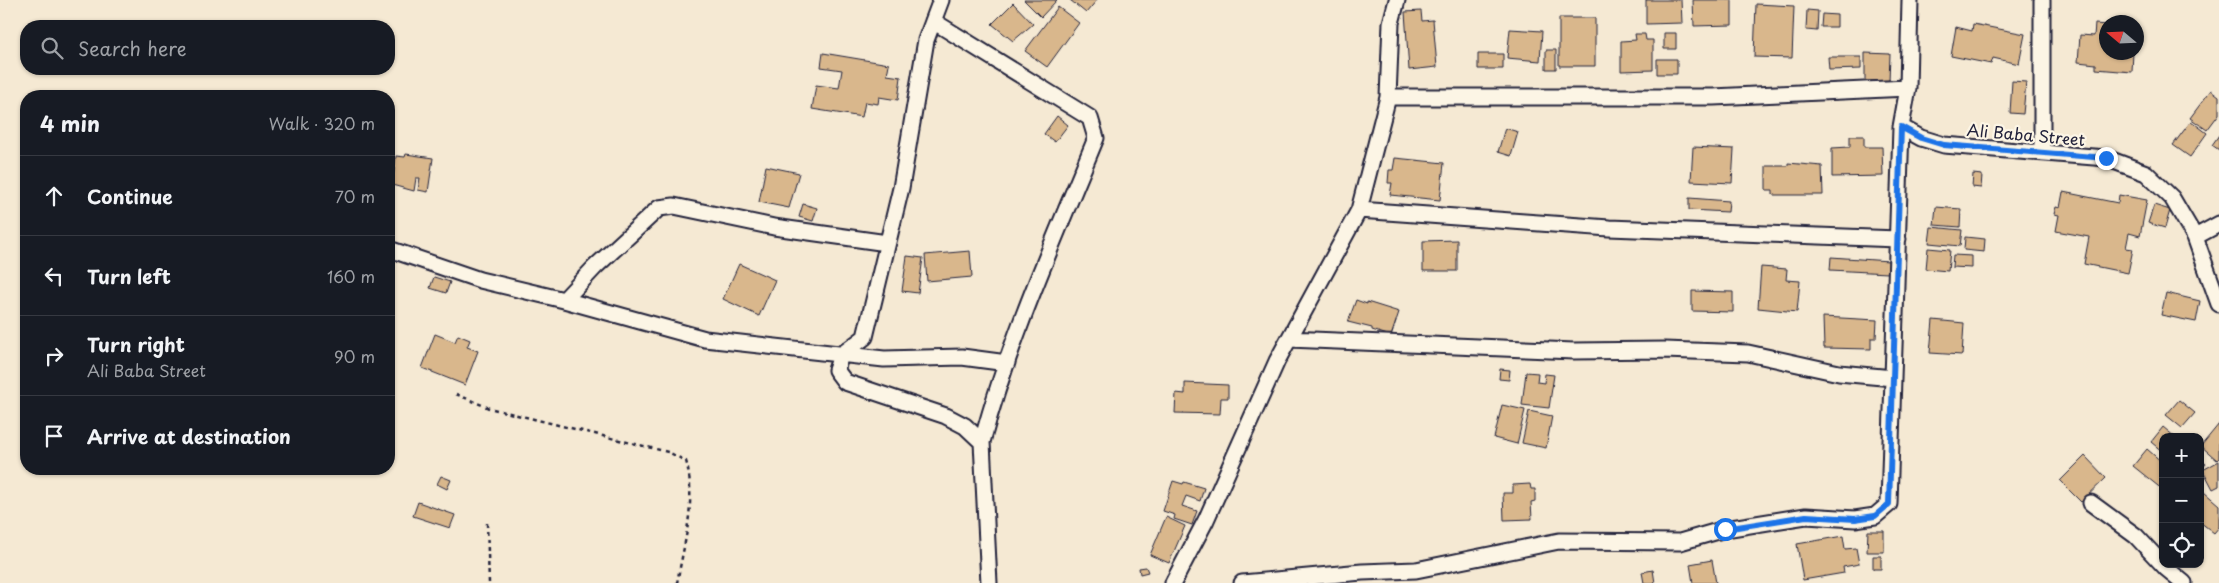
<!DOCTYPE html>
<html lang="en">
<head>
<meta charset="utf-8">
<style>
	body { margin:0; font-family:"Playpen Sans",sans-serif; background:#20242c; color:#f1f3f6 }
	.controls { position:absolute; right:15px; bottom:15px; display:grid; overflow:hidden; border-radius:10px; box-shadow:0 1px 4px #0004 }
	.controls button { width:45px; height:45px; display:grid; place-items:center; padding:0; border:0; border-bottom:1px solid #363941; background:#171b24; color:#f1f3f6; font:25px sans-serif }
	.compass { position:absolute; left:2099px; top:15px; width:45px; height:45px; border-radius:50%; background:#171b24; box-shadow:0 1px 4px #0004; rotate:289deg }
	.stop { position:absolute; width:15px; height:15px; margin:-11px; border:4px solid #1a73e8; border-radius:50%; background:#fff }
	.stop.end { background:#1a73e8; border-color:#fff; box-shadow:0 1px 5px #0008 }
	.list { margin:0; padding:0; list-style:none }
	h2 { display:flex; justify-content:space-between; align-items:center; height:65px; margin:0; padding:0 20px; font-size:21px }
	h2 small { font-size:16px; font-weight:400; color:#9ea1a6 }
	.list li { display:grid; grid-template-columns:32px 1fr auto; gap:15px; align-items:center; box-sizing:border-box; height:80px; padding:0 20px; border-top:1px solid #363941 }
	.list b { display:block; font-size:19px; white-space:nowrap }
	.list p { margin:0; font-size:16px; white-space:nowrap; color:#9ea1a6 }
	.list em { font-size:16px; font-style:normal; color:#9ea1a6 }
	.icon { flex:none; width:28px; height:28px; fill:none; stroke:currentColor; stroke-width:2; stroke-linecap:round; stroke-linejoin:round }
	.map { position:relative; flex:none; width:2219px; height:583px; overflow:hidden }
	.search { position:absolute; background:#171b24; box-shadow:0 1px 4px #0004; left:20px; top:20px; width:375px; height:55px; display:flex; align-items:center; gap:12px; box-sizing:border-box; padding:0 18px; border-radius:20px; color:#9ea1a6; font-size:19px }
	.panel { position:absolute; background:#171b24; box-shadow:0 1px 4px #0004; left:20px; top:90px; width:375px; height:385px; border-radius:20px }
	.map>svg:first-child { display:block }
	.building { fill:#d9b78c; stroke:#22223b }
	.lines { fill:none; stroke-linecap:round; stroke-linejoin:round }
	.minor-casing { stroke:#22223b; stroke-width:19 }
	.path { stroke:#22223b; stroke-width:2.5; stroke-dasharray:4 4; stroke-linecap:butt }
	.minor { stroke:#fcf5e5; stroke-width:15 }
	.route { stroke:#1a73e8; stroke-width:6 }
	.labels { text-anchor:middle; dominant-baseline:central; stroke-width:4.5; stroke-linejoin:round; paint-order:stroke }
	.street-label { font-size:16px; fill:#22223b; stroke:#fcf5e5 }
</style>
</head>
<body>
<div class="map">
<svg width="2219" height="583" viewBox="0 0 2219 583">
	<rect width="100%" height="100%" fill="#f5e9d3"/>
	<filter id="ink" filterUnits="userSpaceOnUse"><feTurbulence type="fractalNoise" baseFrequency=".02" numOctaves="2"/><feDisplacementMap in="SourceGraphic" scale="10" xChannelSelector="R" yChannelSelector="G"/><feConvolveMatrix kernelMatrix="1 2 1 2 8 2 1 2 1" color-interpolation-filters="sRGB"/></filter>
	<g filter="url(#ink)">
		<!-- building -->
		<path class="building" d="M1024 0H1057L1041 17Z
			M1070 0H1097L1086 13Z
			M1646 0H1681L1682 23 1646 24Z
			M1693 0H1732V25L1694 26Z
			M1013 3 1033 24 1013 41 992 24Z
			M1756 4 1794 6 1792 58 1754 57Z
			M1058 7 1079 23 1047 67 1025 51Z
			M1807 10 1818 11 1817 31 1806 30Z
			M1421 11 1422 21 1433 20 1437 67 1409 70 1405 12Z
			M1822 14 1837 15V27H1821Z
			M1559 18H1595V66H1559Z
			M1973 24 2025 34 2019 64 1993 58 1991 64 1951 56 1956 27 1972 31Z
			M2095 24 2106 25V52H2133L2132 72 2096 69V64L2078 62 2080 35 2094 36Z
			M1510 29 1542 31 1540 61 1507 58Z
			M1664 33H1676V49H1664Z
			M1635 34H1645L1646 40H1653V70L1621 71V41L1636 40Z
			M1546 50H1556V69H1546Z
			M823 53 889 64 887 75 901 77 898 100 879 97 878 104 865 102 862 117 812 109 816 85 839 88 842 70 821 67Z
			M1865 53 1890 54 1889 81H1865Z
			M1478 54H1503V69H1478Z
			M1828 57H1861V69L1829 70Z
			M1657 59H1677V74H1657Z
			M2012 81 2026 82 2023 114 2010 113Z
			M2211 90 2219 96V114L2207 130 2190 118Z
			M1057 116 1068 125 1055 142 1044 134Z
			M2191 121 2207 133 2190 157 2173 145Z
			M1505 128 1518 132 1511 156 1498 152Z
			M2219 135V150L2212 145Z
			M1850 136H1864V147H1882L1883 176 1832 177V148L1850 147Z
			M1693 147 1734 149 1732 183 1691 181Z
			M406 154 433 158 428 192 418 190 420 178H416L414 191 392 185 396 156 405 157Z
			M1395 158 1444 163 1440 200 1390 195 1392 183H1388L1389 170H1393Z
			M1788 163 1822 166 1823 195H1773V190H1766V166H1788Z
			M766 166 799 173 789 208 759 202Z
			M1973 174 1982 175 1981 188 1972 187Z
			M2063 192 2118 203 2119 195 2147 200 2140 236 2129 233 2126 248 2133 249 2128 273 2084 264 2089 237 2056 231 2059 215 2054 214 2056 207 2060 208Z
			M1689 198 1729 201 1728 212 1689 210Z
			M803 204 817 208 813 221 799 217Z
			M2154 205 2170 210 2165 228 2148 223Z
			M1936 207 1961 209 1960 227 1934 225Z
			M1931 227 1962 230 1960 246 1929 243Z
			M1965 237 1985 239 1984 252 1964 250Z
			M1457 240V271H1423V241Z
			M1928 248 1950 250 1948 271 1926 269Z
			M970 251 972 277 927 281 925 255Z
			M1953 255 1972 256V268L1952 267Z
			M907 256 923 258 918 293 902 291Z
			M1831 257 1889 261 1888 273 1830 270Z
			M739 264 775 280 759 316 723 299Z
			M1761 267 1787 269 1786 280 1800 281 1797 312 1758 308Z
			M434 277 450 282 446 293 430 288Z
			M1692 291 1733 292V312L1692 311Z
			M2166 293 2200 301 2196 322 2161 315Z
			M1356 300 1367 304V302L1399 312 1391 336 1372 330V328L1348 322Z
			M1823 317 1877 320 1876 338H1871V349L1824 348Z
			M1933 320 1964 323 1962 355 1930 353Z
			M435 334 455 342 458 335 470 340 467 347 478 351 465 385 422 368Z
			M1500 369 1510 370 1509 380 1499 379Z
			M1526 372 1538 373 1537 382 1544 383 1545 374 1554 375 1549 408 1522 405Z
			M1185 383 1228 385V398H1221L1220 414 1175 413 1176 393 1185 394Z
			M2179 400 2195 413 2182 428 2166 415Z
			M1502 405 1525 410 1517 444 1494 438Z
			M1529 411 1552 416 1546 448 1522 443Z
			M2219 424V458L2217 460 2201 446Z
			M2163 427 2175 437H2163V452L2151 442Z
			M2147 449 2163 463V490L2133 466Z
			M2085 456 2106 478 2081 502 2060 481Z
			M2200 459 2206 464 2200 471Z
			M2219 461V486L2213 489 2203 470Z
			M441 476 451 480 447 489 437 484Z
			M1173 481 1183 484 1184 482 1204 488 1200 501 1186 496 1182 506 1197 511 1192 525 1174 519 1175 515 1163 511Z
			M1530 484 1531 489H1535V501L1531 502 1532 519 1504 520 1503 493H1513V485Z
			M2204 492 2219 505V527L2214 533 2200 522V496Z
			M418 502 455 515 450 528 413 516Z
			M1166 517 1185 526 1169 563 1150 555Z
			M1868 531H1884V552H1867Z
			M1843 536 1845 549 1856 548 1859 564 1843 567 1844 573 1803 580 1797 544Z
			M1873 556H1881V569H1873Z
			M1712 560 1716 583H1693L1690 564Z
			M1146 567 1148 572 1140 574 1139 568Z
			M1653 570 1655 583H1644L1642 572Z"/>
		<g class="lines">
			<defs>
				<path id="minor" d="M941 0 926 40 901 188 865 337 841 355 836 370 845 382 946 416 965 426 982 442 989 583
					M2042 0V152
					M933 21 1090 118 1096 138C1055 238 1010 338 982 442
					M1388 97H1713L1908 88
					M1901 127 1921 138 1944 145 2106 158 2146 173 2172 198 2195 237 2219 304
					M1359 210 1609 228 1898 239
					M2195 237 2219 224
					M389 249 480 280 564 300 705 339 884 359 962 357 1007 363
					M564 300 595 267 659 208 674 206 774 227 887 243
					M1289 339 1574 351 1664 350 1748 353 1839 373 1893 378
					M2091 503 2136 536 2167 569 2184 583
					M1173 583 1206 520 1277 361 1359 210 1388 97 1391 23 1397 0
					M1242 583 1362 572 1416 570 1559 541 1680 542 1725 529 1806 516 1855 519 1875 516 1889 504 1901 127 1908 88 1910 0"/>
			</defs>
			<!-- minor casing -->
			<use href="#minor" class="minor-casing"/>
			<!-- path -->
			<path class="path" d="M456 394 489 408 668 452 686 461C697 500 684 544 677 583
				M487 523 489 583"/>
			<!-- minor -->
			<use href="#minor" class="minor"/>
		</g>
	</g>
	<g class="lines" filter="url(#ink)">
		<!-- route -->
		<path class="route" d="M1725 529 1806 516 1855 519 1875 516 1889 504 1901 127 1921 138 1944 145 2106 158"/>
	</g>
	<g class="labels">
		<!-- street labels -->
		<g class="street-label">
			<text transform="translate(2026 134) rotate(5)">Ali Baba Street</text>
		</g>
	</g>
</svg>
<div class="controls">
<button>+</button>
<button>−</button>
<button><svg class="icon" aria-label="locate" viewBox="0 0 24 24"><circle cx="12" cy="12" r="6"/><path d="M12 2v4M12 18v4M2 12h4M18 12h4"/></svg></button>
</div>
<svg class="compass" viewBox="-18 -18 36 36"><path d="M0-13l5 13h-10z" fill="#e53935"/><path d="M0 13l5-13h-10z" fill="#9ea1a6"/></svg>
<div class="stop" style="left:1725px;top:529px"></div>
<div class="stop end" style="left:2106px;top:158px"></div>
<div class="search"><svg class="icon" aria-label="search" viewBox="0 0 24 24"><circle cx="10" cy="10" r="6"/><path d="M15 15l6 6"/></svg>Search here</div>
<section class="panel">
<h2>4 min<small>Walk · 320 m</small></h2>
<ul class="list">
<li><svg class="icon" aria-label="ahead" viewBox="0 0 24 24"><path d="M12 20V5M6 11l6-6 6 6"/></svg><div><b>Continue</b></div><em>70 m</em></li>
<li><svg class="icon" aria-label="left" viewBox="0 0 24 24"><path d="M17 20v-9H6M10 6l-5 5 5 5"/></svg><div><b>Turn left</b></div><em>160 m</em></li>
<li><svg class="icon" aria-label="right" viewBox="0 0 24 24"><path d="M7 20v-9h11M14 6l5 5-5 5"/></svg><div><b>Turn right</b><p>Ali Baba Street</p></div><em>90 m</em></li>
<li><svg class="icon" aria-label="arrive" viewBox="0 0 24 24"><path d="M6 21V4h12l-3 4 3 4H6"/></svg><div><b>Arrive at destination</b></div></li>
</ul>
</section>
</div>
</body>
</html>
